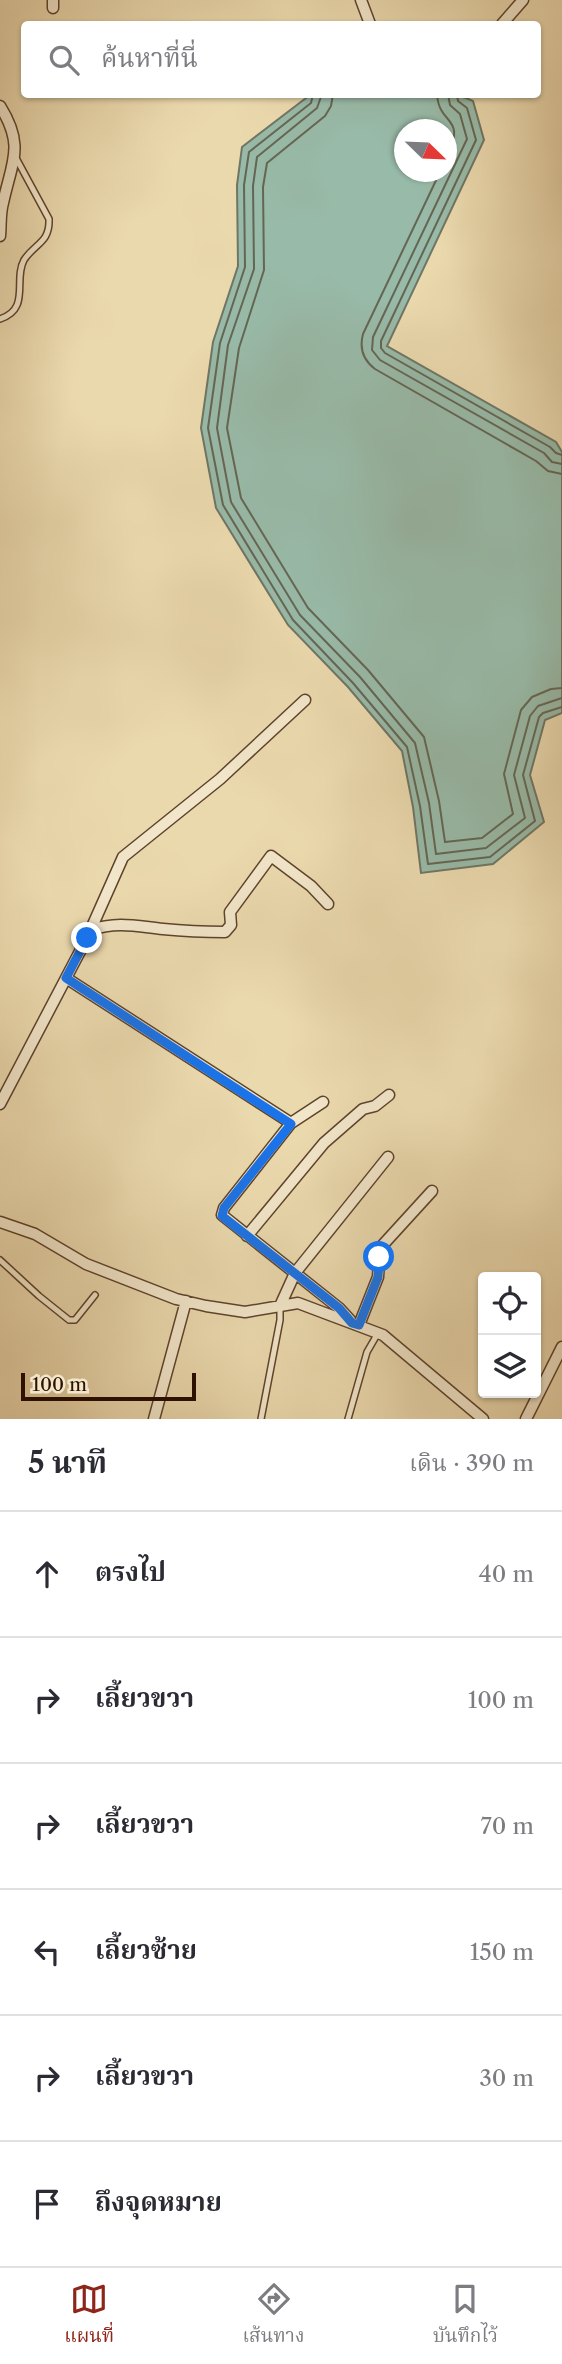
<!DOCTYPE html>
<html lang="th">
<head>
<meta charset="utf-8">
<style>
	body { margin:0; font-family:"Libre Caslon Text","Noto Serif Thai",serif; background:#f2f2f3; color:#2b2b33 }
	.controls { position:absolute; right:21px; bottom:21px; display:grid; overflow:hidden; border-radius:7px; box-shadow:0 2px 5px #0004 }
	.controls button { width:63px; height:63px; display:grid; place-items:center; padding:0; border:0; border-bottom:2px solid #e1e1e2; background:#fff; color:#2b2b33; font:35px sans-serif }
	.compass { position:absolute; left:394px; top:119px; width:63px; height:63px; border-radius:50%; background:#fff; box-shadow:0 2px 5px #0004; rotate:113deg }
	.scale { position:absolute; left:21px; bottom:18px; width:175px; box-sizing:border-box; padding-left:7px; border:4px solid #2f1100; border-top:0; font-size:19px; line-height:24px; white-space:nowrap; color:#2f1100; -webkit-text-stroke:5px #f2e6ca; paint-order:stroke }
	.stop { position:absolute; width:21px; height:21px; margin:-16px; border:5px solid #1a73e8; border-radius:50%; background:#fff }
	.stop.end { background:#1a73e8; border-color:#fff; box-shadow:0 2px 7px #0008 }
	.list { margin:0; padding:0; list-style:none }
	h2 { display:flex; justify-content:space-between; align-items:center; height:91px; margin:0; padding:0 28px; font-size:30px }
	h2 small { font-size:23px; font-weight:400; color:#7c7c81 }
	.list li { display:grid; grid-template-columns:46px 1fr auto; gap:21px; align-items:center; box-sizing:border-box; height:126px; padding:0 28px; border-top:2px solid #e1e1e2 }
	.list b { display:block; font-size:26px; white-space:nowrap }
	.list em { font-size:23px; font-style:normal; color:#7c7c81 }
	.icon { flex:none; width:38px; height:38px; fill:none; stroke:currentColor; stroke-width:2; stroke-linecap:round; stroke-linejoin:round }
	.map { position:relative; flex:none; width:562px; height:1419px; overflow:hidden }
	.search { position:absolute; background:#fff; box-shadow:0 2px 5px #0004; left:21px; right:21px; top:21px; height:77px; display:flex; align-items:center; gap:18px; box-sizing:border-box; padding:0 24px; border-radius:7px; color:#7c7c81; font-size:26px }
	.sheet { height:847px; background:#fff }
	nav { display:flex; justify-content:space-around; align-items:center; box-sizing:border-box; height:98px; border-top:2px solid #e1e1e2; background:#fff; font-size:19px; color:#7c7c81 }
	nav a { display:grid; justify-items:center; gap:4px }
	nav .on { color:#8f2418 }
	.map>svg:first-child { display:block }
	.water { fill:#98baa8; stroke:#6e7665; stroke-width:2; fill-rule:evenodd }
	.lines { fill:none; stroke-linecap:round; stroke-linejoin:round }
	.shore { stroke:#646654; stroke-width:2 }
	.service-casing { stroke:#5e432c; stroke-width:8 }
	.minor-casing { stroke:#5e432c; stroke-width:13 }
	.service { stroke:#f2e6ca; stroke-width:5 }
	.minor { stroke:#f2e6ca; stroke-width:10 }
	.route { stroke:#1a73e8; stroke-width:9 }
</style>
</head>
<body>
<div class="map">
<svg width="562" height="1419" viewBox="0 0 562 1419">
	<rect width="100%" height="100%" fill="#ebd9ae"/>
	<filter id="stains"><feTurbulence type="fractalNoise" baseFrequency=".00286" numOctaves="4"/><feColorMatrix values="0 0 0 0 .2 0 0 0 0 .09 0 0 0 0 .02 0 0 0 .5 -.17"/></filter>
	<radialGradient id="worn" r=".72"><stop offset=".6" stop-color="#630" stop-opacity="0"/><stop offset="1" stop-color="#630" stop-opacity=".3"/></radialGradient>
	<!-- water -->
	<path class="water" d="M456 94 473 101 484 140 387 346 556 442 562 452V713L545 720 530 775 544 822 493 864 421 873 413 807 402 751 348 687 288 625 216 508 201 428 213 342 238 266 237 185 242 147 310 95ZM405 130H447V172H405Z"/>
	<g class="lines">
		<!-- shore -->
		<path class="shore" d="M313 94 311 103 249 152 244 185 245 267 220 343 208 428 223 505 293 620 353 683 407 747 420 806 428 864 490 857 535 821 523 775 539 717 543 713 562 707
			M322 94 317 108 257 157 253 186 254 269 228 345 217 428 231 502 300 615 360 677 415 743 429 803 436 854 486 848 525 818 514 775 530 716 538 706 562 698
			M333 94 331 106 325 116 267 163 263 187 264 270 239 348 227 428 241 498 308 608 368 670 424 737 439 801 445 842 482 838 513 814 504 774 521 710 532 697 551 689 562 688
			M437 94C439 127 467 114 447 158
			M448 94 450 105 460 114 467 139 373 337 372 350 380 360 544 453 552 462 562 464
			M457 94 458 101 467 108 476 140 381 341V348L385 353 550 447 556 453 562 455
			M440 172 363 334C359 349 363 360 375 369L536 461 548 471 562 474"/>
		<defs>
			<path id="service" d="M0 319C31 309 13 280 24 260 35 243 50 243 49 219L16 158
				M0 1260 39 1296 69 1320H75L95 1295
				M261 1419 280 1320V1306
				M348 1419 367 1352 378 1333"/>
			<path id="minor" d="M361 0 370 24
				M53 8V0
				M502 24 523 0
				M0 106C25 146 12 161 3 203 0 213 1 225 0 236
				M90 930C118 921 135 926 163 929 183 931 204 932 225 932L231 925 230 912 271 856 311 886 328 904
				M66 978 291 1123
				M323 1102 291 1123 224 1208 222 1215 339 1308 350 1320
				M0 1104 87 938 123 857 220 779 305 700
				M0 1222 35 1234 86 1264 176 1299 206 1306 245 1312 298 1303 383 1335 483 1419
				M247 1236 324 1143 363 1109 375 1106 389 1095
				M280 1306 295 1273 388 1157
				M359 1325 378 1277 380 1248 432 1191
				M154 1419 186 1301
				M526 1419 562 1347"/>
		</defs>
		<!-- service casing -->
		<use href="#service" class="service-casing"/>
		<!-- minor casing -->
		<use href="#minor" class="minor-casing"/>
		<!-- service -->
		<use href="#service" class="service"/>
		<!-- minor -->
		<use href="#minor" class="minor"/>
	</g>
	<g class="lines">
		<!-- route -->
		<path class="route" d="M87 938 66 978 291 1124 224 1208 222 1216 339 1308 352 1323 359 1325 378 1277 379 1257"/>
	</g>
	<rect width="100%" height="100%" filter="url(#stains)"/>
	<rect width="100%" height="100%" fill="url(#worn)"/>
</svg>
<div class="controls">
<button><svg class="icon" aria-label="locate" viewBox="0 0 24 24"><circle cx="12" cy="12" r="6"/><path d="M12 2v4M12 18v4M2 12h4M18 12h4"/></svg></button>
<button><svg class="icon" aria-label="layers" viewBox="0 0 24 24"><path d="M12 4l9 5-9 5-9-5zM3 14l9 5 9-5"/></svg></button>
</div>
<svg class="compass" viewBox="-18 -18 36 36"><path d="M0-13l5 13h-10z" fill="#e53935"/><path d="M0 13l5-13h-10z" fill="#7c7c81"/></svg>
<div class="scale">100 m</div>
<div class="stop" style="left:379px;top:1257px"></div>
<div class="stop end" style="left:87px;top:938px"></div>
<div class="search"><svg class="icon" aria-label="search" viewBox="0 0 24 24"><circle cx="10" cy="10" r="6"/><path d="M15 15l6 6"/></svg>ค้นหาที่นี่</div>
</div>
<section class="sheet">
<h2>5 นาที<small>เดิน · 390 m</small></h2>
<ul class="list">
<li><svg class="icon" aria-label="ahead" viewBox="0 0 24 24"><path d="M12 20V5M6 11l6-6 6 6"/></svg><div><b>ตรงไป</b></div><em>40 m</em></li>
<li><svg class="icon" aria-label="right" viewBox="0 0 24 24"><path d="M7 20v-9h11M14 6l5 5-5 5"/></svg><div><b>เลี้ยวขวา</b></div><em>100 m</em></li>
<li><svg class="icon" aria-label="right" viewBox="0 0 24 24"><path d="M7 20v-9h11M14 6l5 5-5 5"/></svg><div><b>เลี้ยวขวา</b></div><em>70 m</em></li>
<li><svg class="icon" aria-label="left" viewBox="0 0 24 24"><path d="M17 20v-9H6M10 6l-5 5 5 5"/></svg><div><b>เลี้ยวซ้าย</b></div><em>150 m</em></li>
<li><svg class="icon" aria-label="right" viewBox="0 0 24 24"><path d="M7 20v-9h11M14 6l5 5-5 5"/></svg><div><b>เลี้ยวขวา</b></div><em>30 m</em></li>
<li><svg class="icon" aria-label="arrive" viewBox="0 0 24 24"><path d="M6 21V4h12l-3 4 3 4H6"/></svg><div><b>ถึงจุดหมาย</b></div></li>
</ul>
</section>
<nav>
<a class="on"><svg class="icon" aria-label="map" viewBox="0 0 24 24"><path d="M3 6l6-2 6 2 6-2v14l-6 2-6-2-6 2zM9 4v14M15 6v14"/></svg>แผนที่</a>
<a><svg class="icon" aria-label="directions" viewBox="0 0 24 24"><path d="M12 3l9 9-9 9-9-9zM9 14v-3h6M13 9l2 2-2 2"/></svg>เส้นทาง</a>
<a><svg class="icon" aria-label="saved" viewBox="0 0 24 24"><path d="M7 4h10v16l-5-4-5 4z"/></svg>บันทึกไว้</a>
</nav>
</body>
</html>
